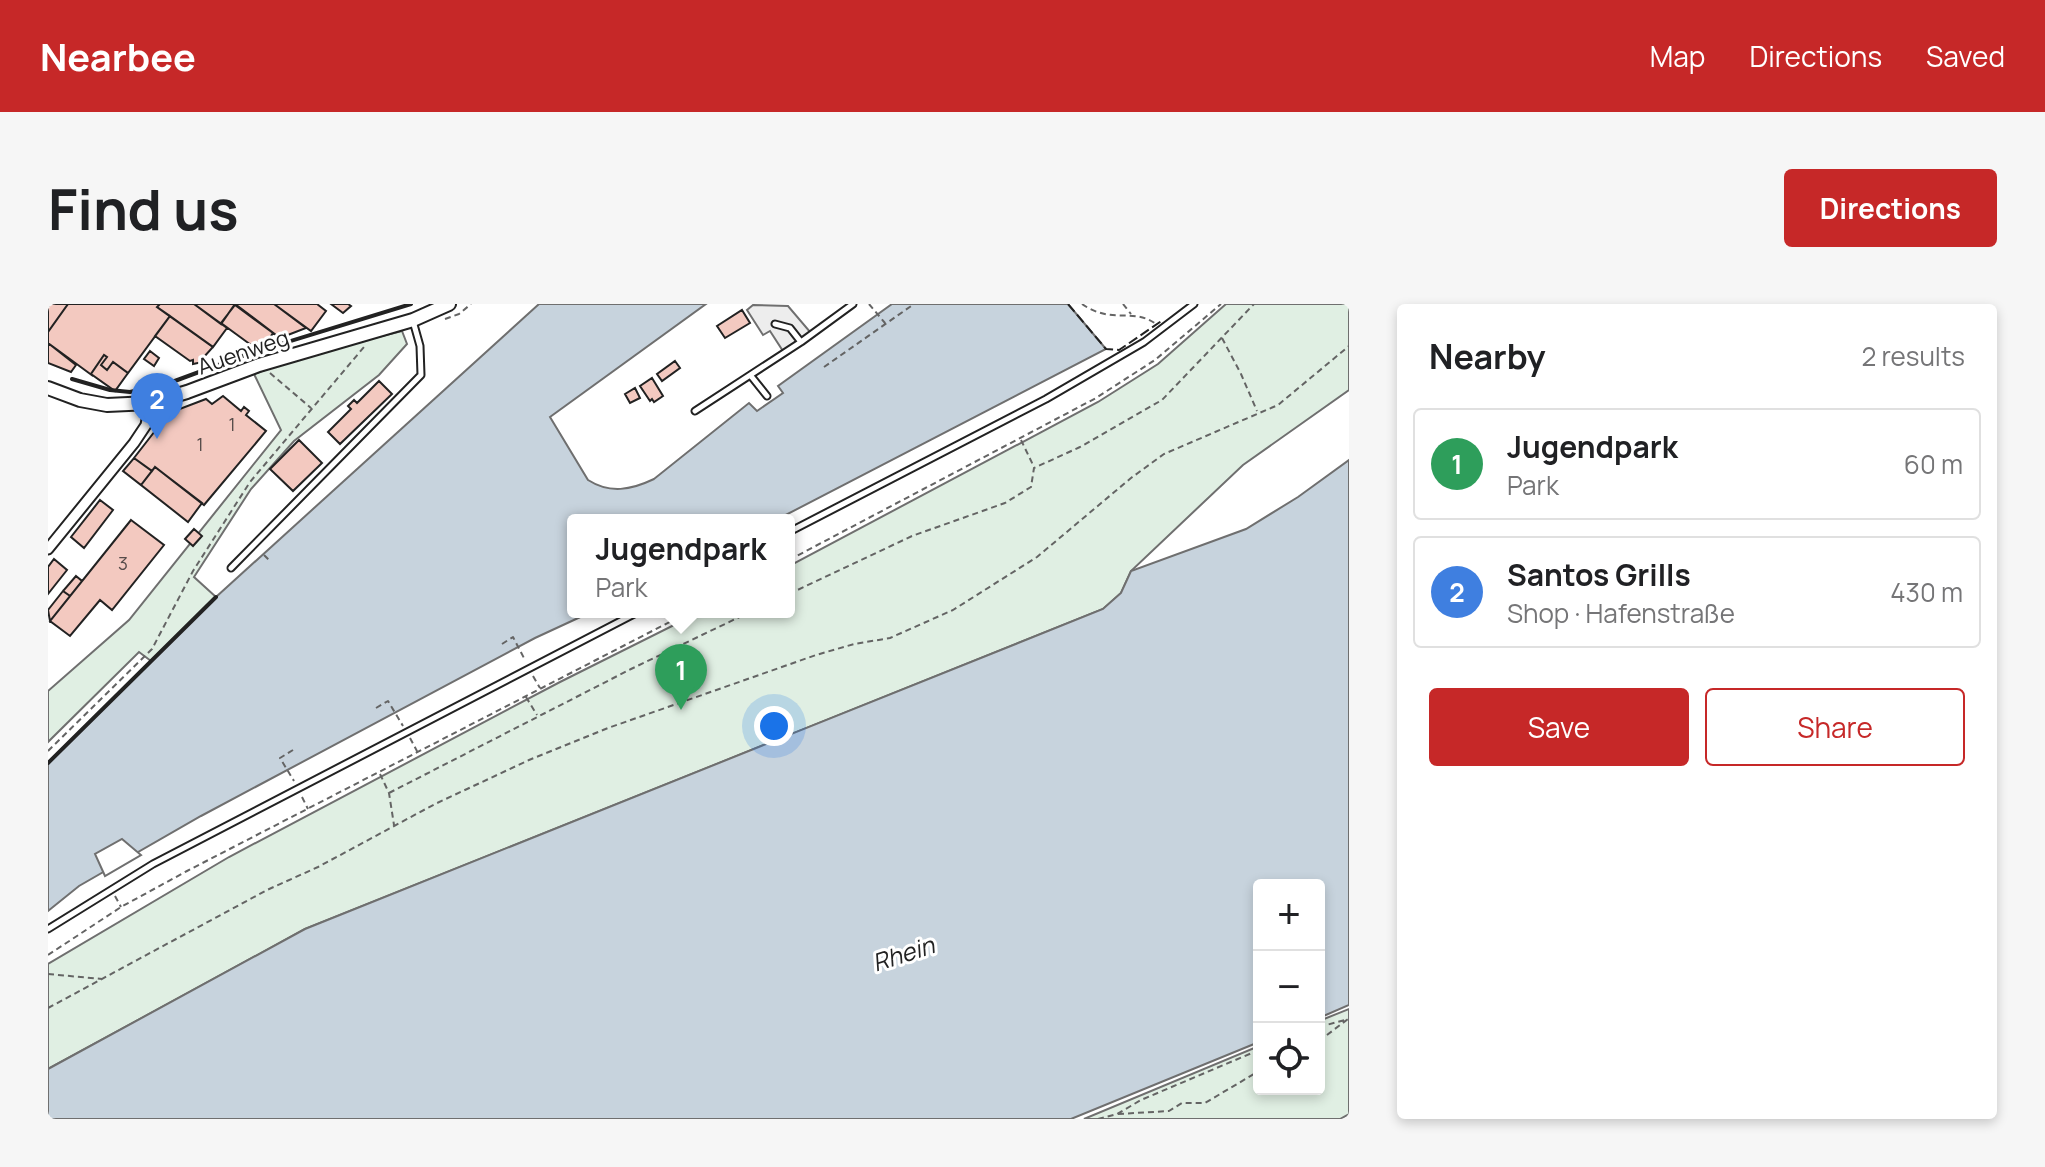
<!DOCTYPE html>
<html lang="en">
<head>
<meta charset="utf-8">
<style>
	body { margin:0; font-family:Manrope,sans-serif; background:#f6f6f6; color:#202124 }
	.controls { position:absolute; right:24px; bottom:24px; display:grid; overflow:hidden; border-radius:8px; box-shadow:0 4px 12px #0003 }
	.controls button { width:72px; height:72px; display:grid; place-items:center; padding:0; border:0; border-bottom:2px solid #e0e0e0; background:#fff; color:#202124; font:40px sans-serif }
	.you { position:absolute; left:726px; top:422px; width:28px; height:28px; margin:-20px; border:6px solid #fff; border-radius:50%; background:#1a73e8; box-shadow:0 0 0 12px #1a73e833 }
	.badge { display:grid; place-items:center; width:52px; height:52px; border-radius:50%; background:#c62828; color:#fff; font-size:26px; font-weight:700 }
	.pin { position:absolute; translate:-50% -66px; filter:drop-shadow(0 2px 4px #0008) }
	.pin::after { content:''; position:absolute; top:42px; width:28px; height:24px; background:inherit; clip-path:polygon(0 0,100% 0,50% 100%) }
	.popup { position:absolute; left:519px; top:210px; width:228px; height:104px; box-sizing:border-box; display:grid; place-content:center; border-radius:8px; background:#fff; filter:drop-shadow(0 2px 6px #0005); font-size:26px; white-space:nowrap; color:#757577 }
	.popup b { font-size:30px; color:#202124 }
	.popup::after { content:''; position:absolute; left:50%; top:100%; margin-left:-16px; border:16px solid transparent; border-top-color:#fff }
	.list { margin:0; padding:0; list-style:none }
	h2 { display:flex; justify-content:space-between; align-items:center; height:104px; margin:0; padding:0 32px; font-size:34px }
	h2 small { font-size:26px; font-weight:400; color:#757577 }
	.list li { display:grid; grid-template-columns:52px 1fr auto; gap:24px; align-items:center; box-sizing:border-box; height:112px; margin:0 16px 16px; padding:0 16px; border:2px solid #e0e0e0; border-radius:8px }
	.list b { display:block; font-size:30px; white-space:nowrap }
	.list p { margin:0; font-size:26px; white-space:nowrap; color:#757577 }
	.list em { font-size:26px; font-style:normal; color:#757577 }
	.actions { display:flex; gap:16px; padding:24px 32px }
	.actions a { flex:1; padding:18px 0; border:2px solid #c62828; border-radius:8px; text-align:center; font-size:28px; color:#c62828 }
	.actions .main { background:#c62828; color:#fff }
	.icon { flex:none; width:44px; height:44px; fill:none; stroke:currentColor; stroke-width:2; stroke-linecap:round; stroke-linejoin:round }
	.map { position:relative; flex:none; width:1301px; height:815px; overflow:hidden; border-radius:8px }
	header { display:flex; align-items:center; gap:48px; box-sizing:border-box; height:112px; padding:0 40px; background:#c62828; color:#fff }
	header strong { font-size:38px }
	nav { display:flex; gap:44px; margin-inline-start:auto; font-size:28px }
	.intro { display:flex; align-items:center; justify-content:space-between; box-sizing:border-box; height:192px; padding:0 48px }
	h1 { margin:0; font-size:56px }
	.button { padding:20px 36px; border-radius:8px; background:#c62828; color:#fff; font-size:28px; font-weight:700 }
	main { display:flex; gap:48px; padding:0 48px }
	aside { flex:1; background:#fff; border-radius:8px; box-shadow:0 4px 12px #0003 }
	.map>svg:first-child { display:block }
	.green { fill:#e0efe3; stroke:#6f6f6f; stroke-width:2 }
	.parking { fill:#ededed; stroke:#6f6f6f; stroke-width:2 }
	.water { fill:#c7d3dd; stroke:#6f6f6f; stroke-width:2 }
	.pier { fill:#fff; stroke:#6f6f6f; stroke-width:2 }
	.building { fill:#f3c9c0; stroke:#222; stroke-width:2 }
	.lines { fill:none; stroke-linecap:round; stroke-linejoin:round }
	.service-casing { stroke:#222; stroke-width:9 }
	.minor-casing { stroke:#222; stroke-width:13 }
	.tertiary-casing { stroke:#222; stroke-width:16 }
	.path { stroke:#646464; stroke-width:2; stroke-dasharray:6 4; stroke-linecap:butt }
	.service { stroke:#fff; stroke-width:5 }
	.minor { stroke:#fff; stroke-width:9 }
	.tertiary { stroke:#fff; stroke-width:12 }
	.fence { stroke:#222; stroke-width:2; stroke-dasharray:10 4; stroke-linecap:butt }
	.wall { stroke:#222; stroke-width:4 }
	.labels { text-anchor:middle; dominant-baseline:central; stroke-width:6; stroke-linejoin:round; paint-order:stroke }
	.number-label { font-size:18px; fill:#564c4a }
	.street-label { font-size:22px; fill:#222; stroke:#fff }
	.water-label { font-size:24px; font-style:italic; fill:#222; stroke:#fff }
</style>
</head>
<body>
<header>
<strong>Nearbee</strong>
<nav><a>Map</a><a>Directions</a><a>Saved</a></nav>
</header>
<div class="intro"><h1>Find us</h1><a class="button">Directions</a></div>
<main>
<div class="map">
<svg width="1301" height="815" viewBox="0 0 1301 815">
	<rect width="100%" height="100%" fill="#fff"/>
	<!-- green -->
	<path class="green" d="M1178 0H1301V86L1195 161 1083 267 1073 289 1055 305 257 625 0 765V660L181 553 512 378 652 308H741V262L1050 98 1110 60Z
		M354 27 359 40 331 71 246 137 203 185 146 273 168 293 103 357 91 348 0 438V387L81 316 233 126 206 70 258 51Z
		M1301 705V810L1292 815H1036L1211 742V785H1271V717Z"/>
	<!-- parking -->
	<path class="parking" d="M705 1 740 2 763 29 735 47 722 27 715 31 699 6Z"/>
	<!-- water -->
	<path class="water" d="M491 0H658L502 113 540 176C562 190 583 186 606 175L701 99 709 107 735 89 730 82 844 0H1020L1058 45 728 216H525V308L541 309 487 334 153 512 31 582 0 607V459L168 293Z
		M1301 156V701L1271 714V581H1211V738L1023 815H0V765L257 625 1055 305 1073 289 1083 267 1198 225 1250 193Z"/>
	<!-- pier -->
	<path class="pier" d="M74 535 93 551 57 572 47 550Z"/>
	<!-- building -->
	<path class="building" d="M2 0H20L0 28V3Z
		M20 0H112L109 3 122 12 80 69 65 58 59 66 53 61 59 53 56 51 43 70 45 72 0 39V28Z
		M112 0H146L179 24 165 43 109 3Z
		M146 0H187L173 20Z
		M187 0H226L258 24 232 34Z
		M226 0H269L278 7 263 27Z
		M283 0H300L303 2 295 9Z
		M187 1 225 29 221 35 203 41 173 19Z
		M694 6 702 19 677 34 669 22Z
		M122 12 165 43 155 54V58L145 60V56L142 57 107 32Z
		M0 39 28 61 23 68 0 59Z
		M102 47 111 54 106 62 96 55Z
		M56 51 59 53 53 61 59 66 65 58 80 69 67 87 43 70Z
		M627 57 632 64 614 77 609 70Z
		M604 74 615 92 606 98 604 95 602 97 592 82Z
		M331 77 344 90 292 140 280 128 303 105 300 102 306 96 309 99Z
		M587 84 592 94 582 99 577 90Z
		M175 92 193 107 196 103 201 107 198 111 218 127 156 201 107 163 104 167 86 154 121 109 158 95 164 100Z
		M251 136 274 159 245 187 222 165Z
		M86 154 104 167 93 181 75 167Z
		M107 163 154 199 140 218 93 181Z
		M52 196 65 206 36 244 23 233Z
		M83 216 116 241 64 306 52 296 22 332 2 317Z
		M146 225 154 232 145 242 137 235Z
		M6 255 19 266 0 290V263Z
		M28 272 34 277 22 292 15 287Z
		M15 287 22 292 2 317 0 306Z"/>
	<g class="lines">
		<defs>
			<path id="service" d="M727 20 742 24 753 38
				M703 72 719 92
				M647 107 753 38 805 0
				M741 228 998 95 1096 38 1146 0
				M183 264 373 71 372 42 365 17
				M0 625 105 560 590 308"/>
			<path id="minor" d="M0 245 86 139 98 121 102 99"/>
			<path id="tertiary" d="M0 84 32 96 59 101 102 99 139 88 211 61 365 16 401 0"/>
		</defs>
		<!-- service casing -->
		<use href="#service" class="service-casing"/>
		<!-- minor casing -->
		<use href="#minor" class="minor-casing"/>
		<!-- tertiary casing -->
		<use href="#tertiary" class="tertiary-casing"/>
		<!-- path -->
		<path class="path" d="M821 0 837 19
			M1034 0C1064 21 1085 3 1108 20
			M1075 0 1083 10
			M397 15 411 10 423 0
			M1174 34 1193 70 1209 107
			M776 63 866 0
			M222 69 263 104
			M973 136 986 163
			M216 251 222 257
			M741 256 1048 94 1107 56 1173 0
			M741 290 864 232 957 199 983 183 986 164 1032 143 1114 96 1206 0
			M454 340 465 333 477 356
			M485 372 492 384
			M478 393 489 411
			M328 404 340 397 355 422
			M362 434 370 449
			M245 446 232 454 246 477
			M0 447 104 345 145 267 202 178 316 43
			M332 470 341 489 346 521
			M341 489 583 365 702 308
			M254 493 260 505
			M67 592 73 603
			M0 651 73 603 139 567 641 308
			M0 670 54 675
			M0 704 219 586 270 563 387 500 481 456 560 424 768 351 806 340 842 334 905 306 989 253 1083 174 1116 150 1230 101 1301 42
			M1271 723 1297 716
			M1271 737 1300 715
			M1070 810 1121 807 1134 799H1157L1211 767
			M1050 815 1069 810 1093 796 1211 746"/>
		<!-- service -->
		<use href="#service" class="service"/>
		<!-- minor -->
		<use href="#minor" class="minor"/>
		<!-- tertiary -->
		<use href="#tertiary" class="tertiary"/>
		<!-- fence -->
		<path class="fence" d="M1020 0 1058 45 1071 46 1115 16"/>
		<!-- wall -->
		<path class="wall" d="M24 75 62 86 82 88 124 78 197 51 363 0
			M0 459 168 293"/>
	</g>
	<g class="labels">
		<!-- number labels -->
		<g class="number-label">
			<text x="184" y="120">1</text>
			<text x="152" y="140">1</text>
			<text x="75" y="259">3</text>
		</g>
		<!-- street labels -->
		<g class="street-label">
			<text transform="translate(195 48) rotate(-19)">Auenweg</text>
		</g>
		<!-- water labels -->
		<g class="water-label">
			<text transform="translate(855 649) rotate(-18)">Rhein</text>
		</g>
	</g>
</svg>
<div class="controls">
<button>+</button>
<button>−</button>
<button><svg class="icon" aria-label="locate" viewBox="0 0 24 24"><circle cx="12" cy="12" r="6"/><path d="M12 2v4M12 18v4M2 12h4M18 12h4"/></svg></button>
</div>
<div class="you"></div>
<div class="pin badge" style="left:633px;top:406px;background:#2e9e5b">1</div>
<div class="popup"><b>Jugendpark</b>Park</div>
<div class="pin badge" style="left:109px;top:135px;background:#3f7fe0">2</div>
</div>
<aside>
<h2>Nearby<small>2 results</small></h2>
<ul class="list">
<li><span class="badge" style="background:#2e9e5b">1</span><div><b>Jugendpark</b><p>Park</p></div><em>60 m</em></li>
<li><span class="badge" style="background:#3f7fe0">2</span><div><b>Santos Grills</b><p>Shop · Hafenstraße</p></div><em>430 m</em></li>
</ul>
<div class="actions"><a class="main">Save</a><a>Share</a></div>
</aside>
</main>
</body>
</html>
